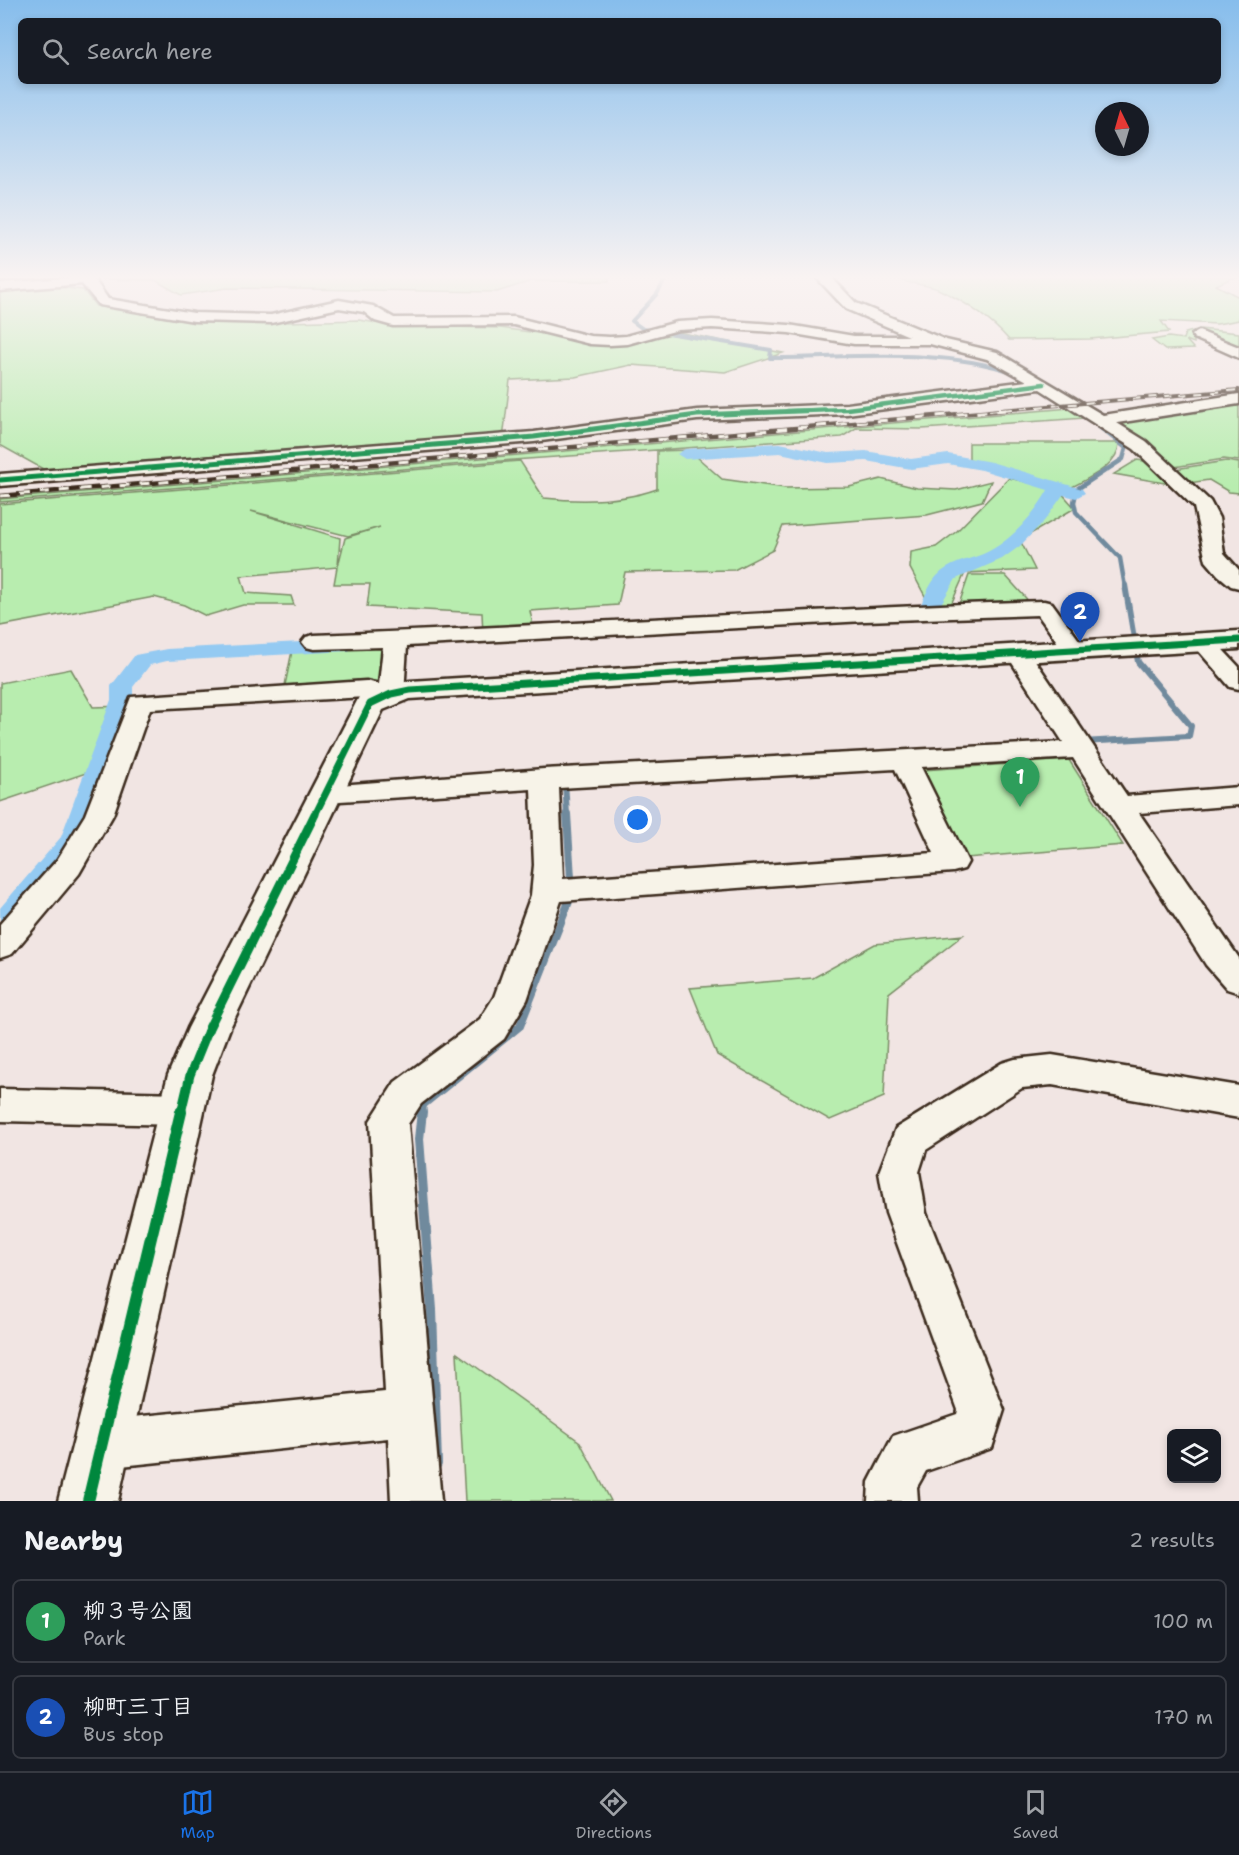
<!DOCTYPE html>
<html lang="en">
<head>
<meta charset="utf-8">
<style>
	body { margin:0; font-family:"Shantell Sans","Klee One",sans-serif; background:#242831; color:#f1f3f6 }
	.controls { position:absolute; right:18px; bottom:18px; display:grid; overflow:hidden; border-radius:9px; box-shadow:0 3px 9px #0003 }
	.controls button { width:54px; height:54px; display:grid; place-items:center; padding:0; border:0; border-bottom:2px solid #363941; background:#171b24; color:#f1f3f6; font:30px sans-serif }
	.compass { position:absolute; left:1095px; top:102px; width:54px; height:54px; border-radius:50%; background:#171b24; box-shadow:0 3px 9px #0003; rotate:355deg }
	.you { position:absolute; left:638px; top:820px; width:21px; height:21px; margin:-15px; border:4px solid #fff; border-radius:50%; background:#1a73e8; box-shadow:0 0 0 9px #1a73e833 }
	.badge { display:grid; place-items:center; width:39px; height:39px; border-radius:50%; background:#1a73e8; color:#fff; font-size:20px; font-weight:700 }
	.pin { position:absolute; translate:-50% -50px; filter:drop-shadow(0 2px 3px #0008) }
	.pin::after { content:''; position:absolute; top:32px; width:21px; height:18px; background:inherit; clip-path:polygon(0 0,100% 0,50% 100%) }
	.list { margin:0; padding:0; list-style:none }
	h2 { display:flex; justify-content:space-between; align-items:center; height:78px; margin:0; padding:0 24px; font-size:26px }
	h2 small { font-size:20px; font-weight:400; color:#9ea1a6 }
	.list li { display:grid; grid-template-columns:39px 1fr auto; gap:18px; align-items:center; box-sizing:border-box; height:84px; margin:0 12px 12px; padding:0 12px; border:2px solid #363941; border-radius:9px }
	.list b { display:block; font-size:22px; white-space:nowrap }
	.list p { margin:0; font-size:20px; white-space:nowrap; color:#9ea1a6 }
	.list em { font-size:20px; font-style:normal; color:#9ea1a6 }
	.icon { flex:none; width:33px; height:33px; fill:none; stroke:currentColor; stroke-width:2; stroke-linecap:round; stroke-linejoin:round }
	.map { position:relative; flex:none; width:1239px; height:1501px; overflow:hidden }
	.search { position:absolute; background:#171b24; box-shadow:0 3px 9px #0003; left:18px; right:18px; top:18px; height:66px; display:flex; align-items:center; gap:15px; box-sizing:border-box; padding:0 21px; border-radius:9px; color:#9ea1a6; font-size:22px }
	.sheet { height:270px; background:#171b24 }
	nav { display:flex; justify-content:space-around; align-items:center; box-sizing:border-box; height:84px; border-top:2px solid #363941; background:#171b24; font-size:16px; color:#9ea1a6 }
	nav a { display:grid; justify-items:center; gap:3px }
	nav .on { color:#1a73e8 }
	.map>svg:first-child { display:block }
	.green { fill:#b8edaf; stroke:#7a8c66; stroke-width:1.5; fill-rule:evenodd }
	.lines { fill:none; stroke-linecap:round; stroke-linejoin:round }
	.stream-far4 { stroke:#708a9d; stroke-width:4 }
	.stream-far3 { stroke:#708a9d; stroke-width:4.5 }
	.stream-far2 { stroke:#708a9d; stroke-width:6 }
	.stream-far1 { stroke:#708a9d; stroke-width:8 }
	.stream { stroke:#708a9d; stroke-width:10 }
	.canal { fill:#94caf2; fill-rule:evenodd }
	.minor-casing { stroke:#3b2a1e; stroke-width:5 }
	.tertiary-casing { stroke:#3b2a1e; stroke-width:5 }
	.minor { fill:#f7f3e8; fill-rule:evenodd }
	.tertiary { fill:#f7f3e8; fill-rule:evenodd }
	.rail-far1-casing { stroke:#3b2a1e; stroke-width:4 }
	.rail-casing { stroke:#3b2a1e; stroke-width:4.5 }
	.rail-far1 { stroke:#f7f3e8; stroke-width:2; stroke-dasharray:8; stroke-linecap:butt }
	.rail { stroke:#f7f3e8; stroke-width:3; stroke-dasharray:10; stroke-linecap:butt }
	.cycleway-far4-casing { stroke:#f7f3e8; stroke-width:7 }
	.cycleway-far3-casing { stroke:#f7f3e8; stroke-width:8 }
	.cycleway-far2-casing { stroke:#f7f3e8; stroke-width:10 }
	.cycleway-far1-casing { stroke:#f7f3e8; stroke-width:13 }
	.cycleway-casing { stroke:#f7f3e8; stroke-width:16 }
	.cycleway-far4 { stroke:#00873e; stroke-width:4.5 }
	.cycleway-far3 { stroke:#00873e; stroke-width:5 }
	.cycleway-far2 { stroke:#00873e; stroke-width:7 }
	.cycleway-far1 { stroke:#00873e; stroke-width:9 }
	.cycleway { stroke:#00873e; stroke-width:12 }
</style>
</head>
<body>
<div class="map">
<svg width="1239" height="1501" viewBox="0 0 1239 1501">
	<rect width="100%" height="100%" fill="#f1e5e3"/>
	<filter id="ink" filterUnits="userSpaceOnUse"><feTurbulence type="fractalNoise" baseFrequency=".0167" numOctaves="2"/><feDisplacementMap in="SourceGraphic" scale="12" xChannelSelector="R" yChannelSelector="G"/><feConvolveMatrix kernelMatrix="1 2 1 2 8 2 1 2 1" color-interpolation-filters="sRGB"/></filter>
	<g filter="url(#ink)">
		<!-- green -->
		<path class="green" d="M102 276H608L609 281H531L497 292 227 288 181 295 155 280 101 279Z
			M894 276H1237L1216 285 1239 297V320L1217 324 1161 321 1169 332 1090 339 1009 340C992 320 964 301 940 290 926 283 908 286 894 276Z
			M25 287H59L83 290 96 306 181 319 253 323 359 320 395 326 500 328 613 343 678 332 783 353 725 372 631 365 575 377 510 380 503 439 43 469 0 445V291Z
			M1200 329 1239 333V350C1231 339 1206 339 1194 340V343L1186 340 1194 349 1165 350 1152 340 1169 337 1183 339 1185 333Z
			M1239 401V461L1224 459 1174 467 1114 424Z
			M1070 408 1086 418 922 429 856 428 842 437 513 460 0 502V499Z
			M969 443H1119C1119 466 1086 479 1068 489L969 459Z
			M689 450 722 479 785 488 849 487 881 479 917 488 956 490 991 481 982 501 927 515 783 526 773 550 734 570 625 572 618 605 530 611 534 630 483 635 482 613 367 607 370 584H334L337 567 241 576 246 593 291 596 294 605H243L206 616 184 605 154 597 0 626V504L520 461 544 498C582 502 621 502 657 489V451ZM251 511 348 536 380 527 345 538 338 566 340 538Z
			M1137 460 1151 462 1170 484 1114 474Z
			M1226 461 1239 463V493L1229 492 1209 480 1189 483 1175 469Z
			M1009 478 1059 490 1075 508 1020 540 1035 570 965 573 948 611H933L910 568 911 552 936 547 957 531Z
			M969 575H1005L1034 607 957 610Z
			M389 647 387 681 285 685 292 651Z
			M71 669 93 707 126 706 104 767 0 802V683Z
			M1069 760 1123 845 966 858 923 770Z
			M963 935 889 993 884 1097 830 1120 717 1055 690 988 813 978 875 944Z
			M457 1353 580 1442 611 1501H465Z"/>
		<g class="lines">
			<!-- stream-far4 -->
			<path class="stream-far4" d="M662 276 665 280 657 294 632 321 643 329 771 350 770 358C848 358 942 347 1015 373"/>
			<!-- stream-far3 -->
			<path class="stream-far3" d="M1098 426 1126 448 1123 459 1077 489 1074 502 1076 512 1120 558 1125 587"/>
			<!-- stream-far2 -->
			<path class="stream-far2" d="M1082 742 1189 736 1191 726 1138 662 1125 585
				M565 780 567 815"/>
			<!-- stream-far1 -->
			<path class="stream-far1" d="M422 1113 423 1105 520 1026 572 894 567 814"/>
			<!-- stream -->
			<path class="stream" d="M422 1112 419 1139 432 1310 437 1464"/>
			<!-- canal -->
			<path class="canal" d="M780 443 828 453 866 451 911 459 948 454 991 462 1082 489 1085 493 1076 498 1063 495 1045 520 1020 546 1002 559 956 579 936 612 915 620 895 619 892 615 895 611 921 604C926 594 930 584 937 576 949 563 967 560 983 554 1010 542 1033 516 1048 490L982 470 948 464 911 469 866 461 828 463 780 453 685 459 677 454 685 449Z
				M341 640 349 641 352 646 349 651 167 661 150 665 133 687V700L86 840 10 934 0 937V908L61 837 111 700V686L135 655 167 649Z"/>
			<defs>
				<path id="minor" d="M92 276 108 299 194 313 271 315 339 300 373 306 394 318 514 317 590 336 610 337 626 336 677 322 712 320 789 325 854 336H909L846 309 815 276H830L856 303 946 340 997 352 1103 415 1239 394V404L1117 423 1146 441 1210 501 1219 518 1224 553 1239 570V588L1231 586 1218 575 1206 561 1194 507 1134 449 1040 389 847 414 697 420 534 442 0 486V474L534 432 697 410 847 404 1027 381 987 359 930 344H854L789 333 712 328 678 330 627 344 610 345 590 344 514 325 393 326 375 321 364 312 339 308 271 323 194 321 99 305 82 284 0 291V283Z
					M1199 331 1239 347V358L1194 338 1192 335Z
					M1044 601 1052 603 1082 644 1086 649 1082 654 1074 656 1066 654 1038 615 865 621 407 646 404 694 400 699 391 702 366 697 150 709 113 815 79 874 12 954 0 958V924L57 860 85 815 131 697 366 681 379 684 383 647 314 649 306 647 302 642 306 637 314 635C557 626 800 609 1044 601Z
					M1203 635 1211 637 1239 667V689L1230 687 1191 642 1195 637Z
					M1017 645 1026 647 1127 796 1239 787V805L1139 813 1239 958V993L1227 989 1206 965 1073 758 921 767 968 862 964 869 953 872 561 901 527 1000 504 1039 421 1104 408 1124 441 1501H391L388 1438 102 1468 85 1461 78 1444 85 1427 102 1420 385 1392 370 1121 395 1082 480 1019 494 997 531 895 534 865 531 789 324 802 314 799 310 793 314 787 544 769 1063 742 1005 652 1008 647ZM895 769 934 853 563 879 559 788Z
					M1052 1055 1239 1086V1118L1052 1085 1022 1088 926 1150 919 1172 926 1213 1004 1410 992 1448 926 1471 917 1487 918 1501H868L869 1482 893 1436 957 1414 958 1410 886 1213 879 1172 896 1128 1002 1063 1015 1059Z
					M0 1089 182 1093 195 1098 201 1109 195 1120 182 1125 0 1121Z"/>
				<path id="tertiary" d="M1239 631V649L410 699 383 710 230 1028 212 1075 118 1501H58L168 1075 188 1028 359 697 380 687 410 681Z"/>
			</defs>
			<!-- minor casing -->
			<use href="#minor" class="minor-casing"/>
			<!-- tertiary casing -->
			<use href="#tertiary" class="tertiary-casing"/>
			<!-- minor -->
			<use href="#minor" class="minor"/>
			<!-- tertiary -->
			<use href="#tertiary" class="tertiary"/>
			<defs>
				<path id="rail-far1" d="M989 411 1239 390"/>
				<path id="rail" d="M0 496 1006 410"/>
			</defs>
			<!-- rail-far1 casing -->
			<use href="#rail-far1" class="rail-far1-casing"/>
			<!-- rail casing -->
			<use href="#rail" class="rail-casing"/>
			<!-- rail-far1 -->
			<use href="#rail-far1" class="rail-far1"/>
			<!-- rail -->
			<use href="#rail" class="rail"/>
			<defs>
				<path id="cycleway-far4" d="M787 411 847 409 1044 384"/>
				<path id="cycleway-far3" d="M0 480 534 437 697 415 824 410"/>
				<path id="cycleway-far2" d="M315 815 370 704 391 694 410 690 1239 640"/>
				<path id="cycleway-far1" d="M181 1113 190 1075 209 1028 315 814"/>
				<path id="cycleway" d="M88 1501 181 1112"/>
			</defs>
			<!-- cycleway-far4 casing -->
			<use href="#cycleway-far4" class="cycleway-far4-casing"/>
			<!-- cycleway-far3 casing -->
			<use href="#cycleway-far3" class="cycleway-far3-casing"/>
			<!-- cycleway-far2 casing -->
			<use href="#cycleway-far2" class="cycleway-far2-casing"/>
			<!-- cycleway-far1 casing -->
			<use href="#cycleway-far1" class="cycleway-far1-casing"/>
			<!-- cycleway casing -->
			<use href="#cycleway" class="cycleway-casing"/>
			<!-- cycleway-far4 -->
			<use href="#cycleway-far4" class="cycleway-far4"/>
			<!-- cycleway-far3 -->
			<use href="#cycleway-far3" class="cycleway-far3"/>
			<!-- cycleway-far2 -->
			<use href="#cycleway-far2" class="cycleway-far2"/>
			<!-- cycleway-far1 -->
			<use href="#cycleway-far1" class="cycleway-far1"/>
			<!-- cycleway -->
			<use href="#cycleway" class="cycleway"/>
		</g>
	</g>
	<!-- sky -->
	<linearGradient id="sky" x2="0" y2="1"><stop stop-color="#86bdec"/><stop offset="0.57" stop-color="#f9f3f2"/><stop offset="1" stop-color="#f9f3f2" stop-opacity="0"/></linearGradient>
	<rect width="1239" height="486" fill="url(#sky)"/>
</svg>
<div class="controls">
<button><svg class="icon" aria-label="layers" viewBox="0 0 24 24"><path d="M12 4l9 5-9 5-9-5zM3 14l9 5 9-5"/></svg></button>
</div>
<svg class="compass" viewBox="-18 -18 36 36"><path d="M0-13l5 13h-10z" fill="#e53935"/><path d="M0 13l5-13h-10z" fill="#9ea1a6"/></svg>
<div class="you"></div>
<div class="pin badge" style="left:1020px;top:807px;background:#2e9e5b">1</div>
<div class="pin badge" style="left:1080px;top:642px;background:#1a4fb4">2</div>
<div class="search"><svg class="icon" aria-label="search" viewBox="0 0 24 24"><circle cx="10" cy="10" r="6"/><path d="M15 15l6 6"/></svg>Search here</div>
</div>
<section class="sheet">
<h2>Nearby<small>2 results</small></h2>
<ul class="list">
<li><span class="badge" style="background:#2e9e5b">1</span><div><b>柳３号公園</b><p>Park</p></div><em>100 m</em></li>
<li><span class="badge" style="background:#1a4fb4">2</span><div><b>柳町三丁目</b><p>Bus stop</p></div><em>170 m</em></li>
</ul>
</section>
<nav>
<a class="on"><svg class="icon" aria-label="map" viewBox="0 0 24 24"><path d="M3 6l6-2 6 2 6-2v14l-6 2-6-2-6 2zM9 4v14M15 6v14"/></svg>Map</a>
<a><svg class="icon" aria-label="directions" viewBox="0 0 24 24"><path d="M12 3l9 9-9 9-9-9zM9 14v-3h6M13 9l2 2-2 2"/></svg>Directions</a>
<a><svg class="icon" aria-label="saved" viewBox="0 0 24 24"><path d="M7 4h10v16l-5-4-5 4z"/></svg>Saved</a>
</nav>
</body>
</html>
